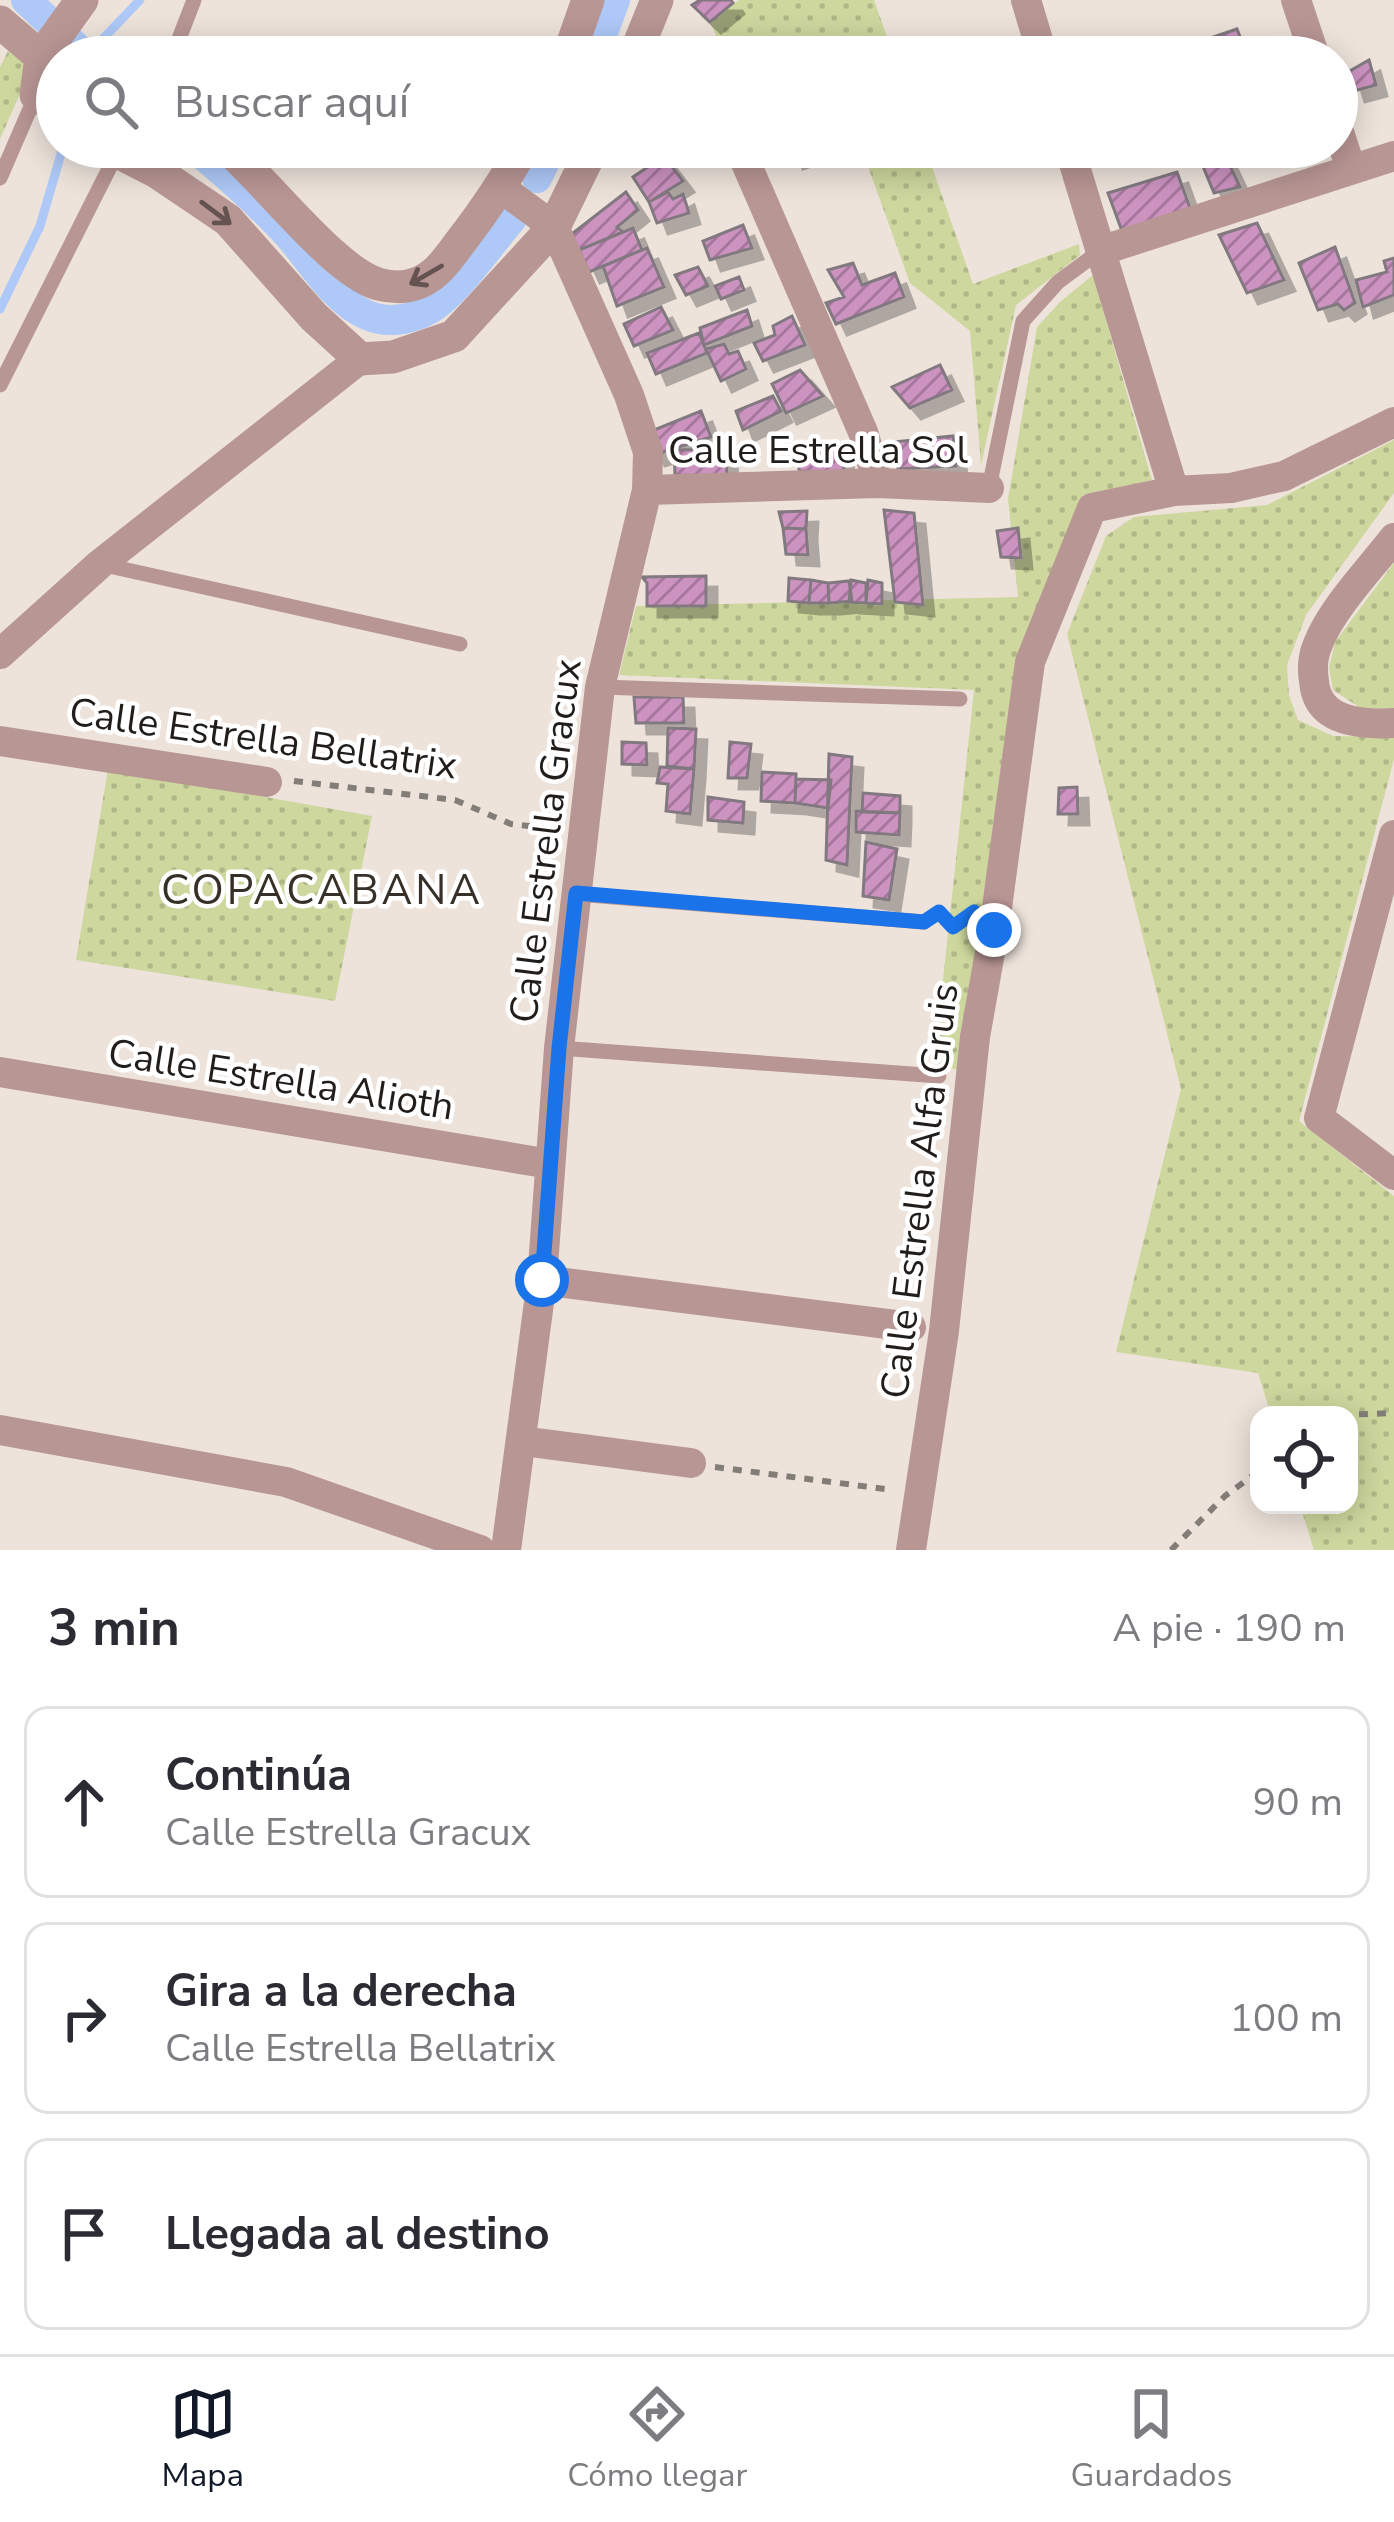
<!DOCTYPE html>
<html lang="es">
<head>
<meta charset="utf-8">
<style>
	body { margin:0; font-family:"Nunito Sans",sans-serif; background:#f2f2f3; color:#2b2b33 }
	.controls { position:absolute; right:36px; bottom:36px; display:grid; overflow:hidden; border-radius:24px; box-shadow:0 6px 30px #0003 }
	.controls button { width:108px; height:108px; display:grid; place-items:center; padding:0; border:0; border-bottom:3px solid #e1e1e2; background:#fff; color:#2b2b33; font:60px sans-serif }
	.stop { position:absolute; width:36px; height:36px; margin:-27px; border:9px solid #1a73e8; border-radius:50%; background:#fff }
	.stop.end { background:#1a73e8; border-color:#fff; box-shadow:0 3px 12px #0008 }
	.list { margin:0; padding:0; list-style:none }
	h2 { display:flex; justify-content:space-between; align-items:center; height:156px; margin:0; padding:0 48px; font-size:51px }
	h2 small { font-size:39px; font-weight:400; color:#7c7c81 }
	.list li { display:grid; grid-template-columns:78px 1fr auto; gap:36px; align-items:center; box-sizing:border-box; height:192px; margin:0 24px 24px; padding:0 24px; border:3px solid #e1e1e2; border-radius:24px }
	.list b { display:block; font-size:45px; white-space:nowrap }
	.list p { margin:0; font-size:39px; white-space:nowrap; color:#7c7c81 }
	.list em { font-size:39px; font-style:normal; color:#7c7c81 }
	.icon { flex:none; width:66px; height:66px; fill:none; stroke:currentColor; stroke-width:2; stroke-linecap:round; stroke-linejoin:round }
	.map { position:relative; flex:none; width:1394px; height:1550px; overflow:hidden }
	.search { position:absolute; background:#fff; box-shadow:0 6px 30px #0003; left:36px; right:36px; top:36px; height:132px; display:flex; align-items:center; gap:30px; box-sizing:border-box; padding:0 42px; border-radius:66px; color:#7c7c81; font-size:45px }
	.sheet { height:804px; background:#fff }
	nav { display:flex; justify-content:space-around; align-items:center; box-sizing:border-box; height:168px; border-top:3px solid #e1e1e2; background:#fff; font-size:33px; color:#7c7c81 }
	nav a { display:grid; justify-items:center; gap:6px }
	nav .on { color:#111827 }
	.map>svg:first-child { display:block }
	.grass { fill:url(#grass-dots) }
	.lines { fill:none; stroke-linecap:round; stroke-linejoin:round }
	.stream { stroke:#aec9f8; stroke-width:9 }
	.canal { stroke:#aec9f8; stroke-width:30 }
	.building { fill:url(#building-hatch); stroke:#827980; stroke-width:3; filter:url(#shadow) }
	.path { stroke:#837d78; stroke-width:6; stroke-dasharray:9 9; stroke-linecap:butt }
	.service { stroke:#b89694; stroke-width:15 }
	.minor { stroke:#b89694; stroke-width:30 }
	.tertiary { stroke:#b89694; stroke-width:33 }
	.oneway { stroke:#645351 }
	.route { stroke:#1a73e8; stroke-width:15 }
	.labels { text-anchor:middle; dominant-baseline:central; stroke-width:9; stroke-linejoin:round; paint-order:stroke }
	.street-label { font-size:39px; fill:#201d1a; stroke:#fff }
	.neighbourhood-label { font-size:42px; letter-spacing:3px; fill:#373029; stroke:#fff }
</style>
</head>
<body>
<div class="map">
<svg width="1394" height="1550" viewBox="0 0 1394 1550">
	<defs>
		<pattern id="grass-dots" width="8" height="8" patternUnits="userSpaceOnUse" patternTransform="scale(3)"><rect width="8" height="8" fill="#ced79e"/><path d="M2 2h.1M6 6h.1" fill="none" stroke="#b1b888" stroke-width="1.8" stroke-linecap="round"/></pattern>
		<pattern id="building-hatch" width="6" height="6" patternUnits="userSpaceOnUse" patternTransform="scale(3)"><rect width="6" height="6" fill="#cc93c1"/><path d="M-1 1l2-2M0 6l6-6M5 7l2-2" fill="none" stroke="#a5779c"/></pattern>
		<filter id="shadow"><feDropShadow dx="11" dy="11" stdDeviation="0" flood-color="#0004"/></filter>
	</defs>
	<rect width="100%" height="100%" fill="#ede3db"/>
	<!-- grass -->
	<path class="grass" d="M739 0H874L894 57H817L800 46 785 57H726L710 22Z
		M8 51 31 69 0 139V67Z
		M861 147H925L973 284 1079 244 1080 255 1016 305 981 465 970 331 910 283Z
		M1093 275 1152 480 1083 495 1045 599 966 1072 934 1064 974 690 619 675 636 606 1018 597 1008 499 1037 327 1060 302Z
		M1394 440V493L1306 615 1287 665 1289 695 1298 720 1333 736 1394 737V759L1299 1121 1394 1196V1550H1314L1300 1505H1349V1415H1271L1258 1373 1116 1352 1181 1089 1067 634 1106 536 1134 517 1267 505Z
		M1394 563V708L1362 709 1333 690 1329 668 1335 642Z
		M108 769 372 816 335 1001 76 960Z"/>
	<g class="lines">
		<!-- stream -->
		<path class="stream" d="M91 57 96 46 140 0
			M0 309 40 226 63 147"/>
		<!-- canal -->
		<path class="canal" d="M26 0 76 47
			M594 57 615 0
			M193 147C227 175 259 203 289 236 311 261 336 303 367 315 387 324 411 320 430 309 455 295 491 243 511 220
			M537 178 552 147"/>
	</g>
	<!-- building -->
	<path class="building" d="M700 0H731L733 3 710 22 692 5Z
		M1237 29 1248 57H1192L1184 47Z
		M1155 43 1161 57H1137L1134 48Z
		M1369 60 1376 85 1354 91 1348 72Z
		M789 147H823L792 158Z
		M1195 147H1221L1240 187 1214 193Z
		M664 156 683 181 649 202 633 177Z
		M1177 172 1190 208 1122 231 1108 193Z
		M626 192 638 210 617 227 623 232 579 250 569 236Z
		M668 192 673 199 683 194 689 213 657 223 649 202Z
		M1257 223 1284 280 1247 293 1219 235Z
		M743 225 752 248 710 260 703 241Z
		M633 228 642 250 589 272 579 250Z
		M1335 247 1355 303 1344 310 1338 304 1318 310 1299 263Z
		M647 248 664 287 617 306 603 266Z
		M1394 258V295L1363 307 1356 280 1387 272 1384 261Z
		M853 263 862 285 895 273 904 297 836 324 826 303 844 297 828 270Z
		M698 267 708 286 686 295 675 275Z
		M739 277 744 290 721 299 715 286Z
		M661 307 673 330 634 346 624 324Z
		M747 310 752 326 704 345 700 328Z
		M792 316 805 345 763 361 754 343 775 335 773 326Z
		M699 333 707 353 656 374 647 353Z
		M724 344 729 354 738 351 746 369 721 381 706 349Z
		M940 365 952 390 910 408 892 387Z
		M800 370 823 396 786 413 772 384Z
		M773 396 781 411 743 430 736 411Z
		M701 411 711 437 654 455 644 434Z
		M953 436 956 466 898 469 893 442Z
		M726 449 727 476 675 475 674 450Z
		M799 452 842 453 844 472 799 471Z
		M884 510 914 513 923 605 895 602Z
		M807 511 806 529 783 528 779 512Z
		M783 528 806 529 808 555 786 554Z
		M1018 528 1021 558 1001 557 997 531Z
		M706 576V606H647V583L642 577Z
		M789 578 811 580 809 603 788 601Z
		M811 580 828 583 829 603H809Z
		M851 580 866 583V603L849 602Z
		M868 580 882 583V604L866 603Z
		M849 581 852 601 829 603 828 583Z
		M634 697H683L684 723H636Z
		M668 728 696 729 694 769 667 766Z
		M622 742 646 743 647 765 622 764Z
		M730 742 751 744 747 778H728Z
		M829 754 852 757 847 865 826 860Z
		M660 767 694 769 690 814 666 811 668 784 657 783Z
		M762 772 796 774 795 803 761 801Z
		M796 779 831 780 828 808 795 803Z
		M1077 787 1078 814H1058L1059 788Z
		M863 793 900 796V813L862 812Z
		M708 797 744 802 743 823 708 820Z
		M856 811 900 813 899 835 856 832Z
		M866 842 897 849 889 900 863 896Z"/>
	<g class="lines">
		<!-- path -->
		<path class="path" d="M294 781 455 800 511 824 557 829
			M946 919 953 927 968 916
			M1341 1415 1394 1413
			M715 1467 893 1490
			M1171 1550 1225 1496 1259 1471"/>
		<!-- service -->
		<path class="service" d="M172 57 194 0
			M0 178 36 95
			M0 385 117 153
			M989 488 1023 321 1058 282 1100 251
			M100 564 460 644
			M600 687 960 699
			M576 894 924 922
			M559 1048 939 1076"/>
		<!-- minor -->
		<path class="minor" d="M1026 0 1043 57
			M1296 0 1315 57
			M1337 126 1351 169
			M739 147 863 432 878 483
			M1069 147 1174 491
			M501 188 554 227 629 395 648 452 647 490 600 687 559 1048 542 1280 506 1550
			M1100 251 1394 156
			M647 490 878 483 989 488
			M1394 538C1370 569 1332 608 1318 644 1313 655 1312 669 1314 681 1317 722 1361 725 1394 723
			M0 654 100 564 360 359
			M0 741 267 782
			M1394 835 1319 1118 1394 1175
			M0 1072 550 1164
			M542 1280 911 1327
			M0 1430 286 1482 480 1550
			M522 1441 691 1463
			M911 1550 944 1331 975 1037 994 930 1030 662 1092 508 1174 491 1231 488 1284 476 1394 422"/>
		<!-- tertiary -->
		<path class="tertiary" d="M0 22 41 57
			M568 57 588 0
			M634 57 657 0
			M57 108 36 95 41 57 82 0
			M108 147 157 172 228 220 314 317 360 359 393 357 454 336 554 227 593 147
			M226 147C265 180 334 271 378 284 389 287 404 288 415 284 437 277 448 258 462 240 485 210 505 181 523 147"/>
	</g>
	<!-- one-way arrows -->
	<defs><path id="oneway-shaft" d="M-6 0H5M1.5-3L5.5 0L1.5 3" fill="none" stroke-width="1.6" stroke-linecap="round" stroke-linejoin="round" transform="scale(3)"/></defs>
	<g class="oneway">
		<use href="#oneway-shaft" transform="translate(216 213) rotate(37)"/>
		<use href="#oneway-shaft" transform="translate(426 275) rotate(150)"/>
	</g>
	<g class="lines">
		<!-- route -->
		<path class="route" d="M542 1280 559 1048 576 893 924 922 939 912 953 927 974 912 994 930"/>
	</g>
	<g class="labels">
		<!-- street labels -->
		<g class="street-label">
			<text x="818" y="450">Calle Estrella Sol</text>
			<text transform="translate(263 739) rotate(8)">Calle Estrella Bellatrix</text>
			<text transform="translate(546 841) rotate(-83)">Calle Estrella Gracux</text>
			<text transform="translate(281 1080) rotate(9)">Calle Estrella Alioth</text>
			<text transform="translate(920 1191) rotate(-83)">Calle Estrella Alfa Gruis</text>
		</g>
		<!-- neighbourhood labels -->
		<g class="neighbourhood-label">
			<text x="322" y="890">COPACABANA</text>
		</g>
	</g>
</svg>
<div class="controls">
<button><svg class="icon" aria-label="locate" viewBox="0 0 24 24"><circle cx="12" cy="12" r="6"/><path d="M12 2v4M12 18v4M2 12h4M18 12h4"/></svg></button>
</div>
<div class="stop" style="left:542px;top:1280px"></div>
<div class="stop end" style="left:994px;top:930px"></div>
<div class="search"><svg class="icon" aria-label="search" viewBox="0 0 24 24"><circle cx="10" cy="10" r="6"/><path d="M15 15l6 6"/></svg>Buscar aquí</div>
</div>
<section class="sheet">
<h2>3 min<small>A pie · 190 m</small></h2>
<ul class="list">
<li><svg class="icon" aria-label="ahead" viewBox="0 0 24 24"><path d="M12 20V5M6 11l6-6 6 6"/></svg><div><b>Continúa</b><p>Calle Estrella Gracux</p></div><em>90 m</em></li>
<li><svg class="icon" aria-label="right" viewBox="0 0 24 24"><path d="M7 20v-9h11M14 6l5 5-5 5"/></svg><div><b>Gira a la derecha</b><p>Calle Estrella Bellatrix</p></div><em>100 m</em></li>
<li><svg class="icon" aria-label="arrive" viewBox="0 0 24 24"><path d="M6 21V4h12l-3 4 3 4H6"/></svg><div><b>Llegada al destino</b></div></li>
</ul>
</section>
<nav>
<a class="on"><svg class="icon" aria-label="map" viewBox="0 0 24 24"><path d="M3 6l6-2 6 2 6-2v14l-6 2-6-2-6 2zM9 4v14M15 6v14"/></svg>Mapa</a>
<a><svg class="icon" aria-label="directions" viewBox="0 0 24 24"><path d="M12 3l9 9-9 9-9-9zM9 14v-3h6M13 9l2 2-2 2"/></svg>Cómo llegar</a>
<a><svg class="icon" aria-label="saved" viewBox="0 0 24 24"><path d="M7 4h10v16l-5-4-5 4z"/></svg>Guardados</a>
</nav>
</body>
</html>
